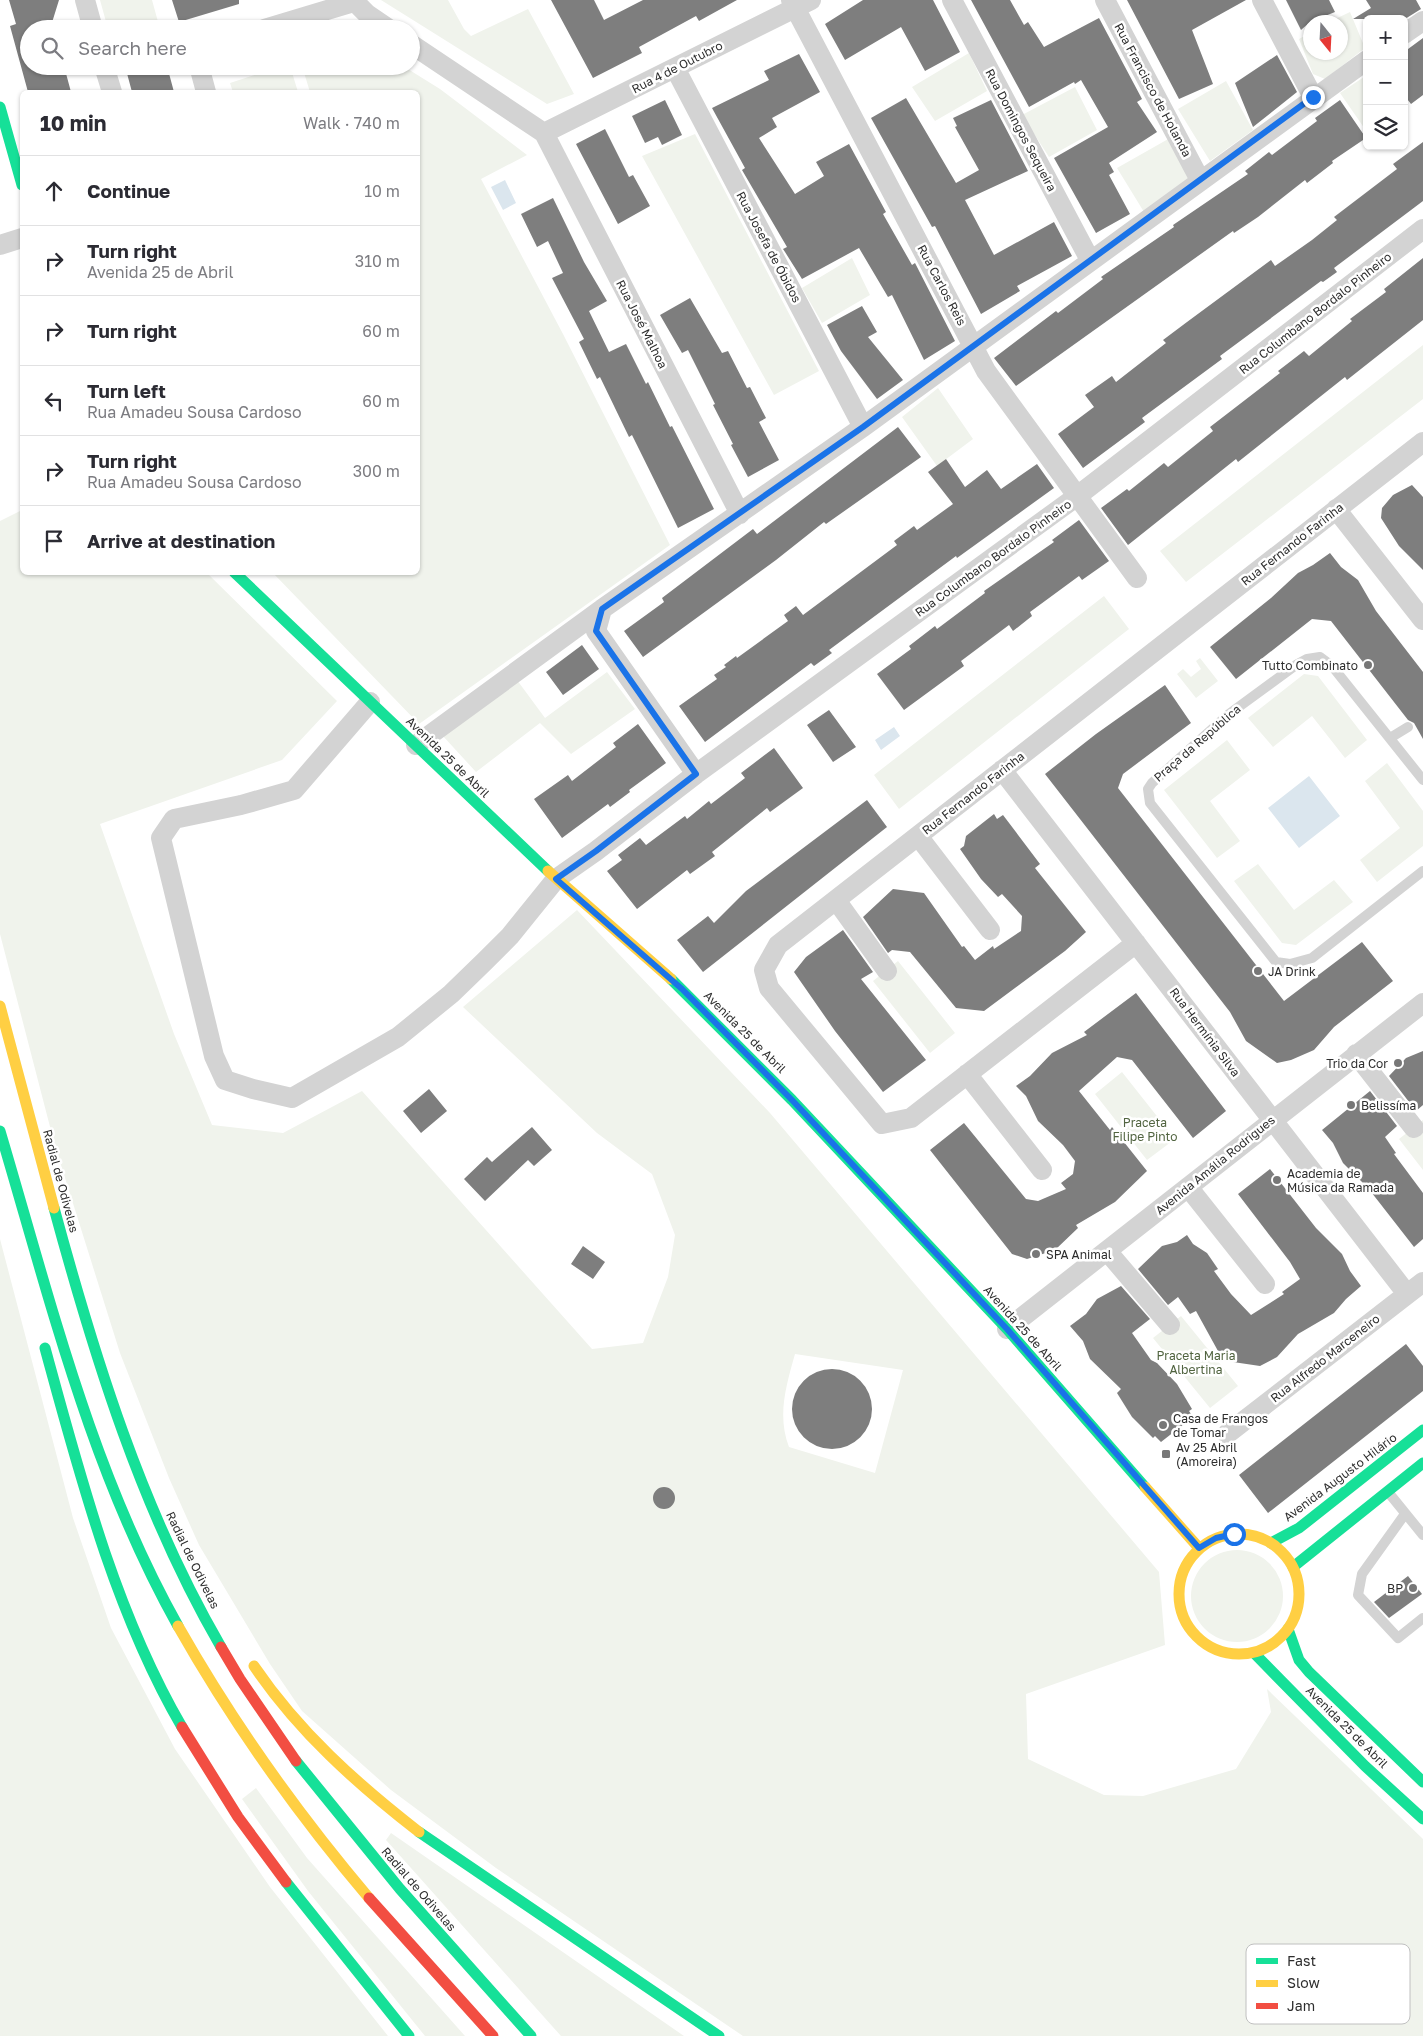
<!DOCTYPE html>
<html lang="en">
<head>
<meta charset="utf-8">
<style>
	body { margin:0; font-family:"Golos Text",sans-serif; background:#f7f7f7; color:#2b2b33 }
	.controls { position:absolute; right:15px; top:15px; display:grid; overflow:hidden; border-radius:8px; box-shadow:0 1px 4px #0004 }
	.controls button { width:45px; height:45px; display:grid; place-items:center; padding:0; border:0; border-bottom:1px solid #e1e1e2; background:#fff; color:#2b2b33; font:25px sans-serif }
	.compass { position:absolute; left:1303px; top:15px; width:45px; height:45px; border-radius:50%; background:#fff; box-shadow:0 1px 4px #0004; rotate:162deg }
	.stop { position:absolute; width:15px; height:15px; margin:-11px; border:4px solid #1a73e8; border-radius:50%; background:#fff }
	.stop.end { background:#1a73e8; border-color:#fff; box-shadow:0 1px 5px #0008 }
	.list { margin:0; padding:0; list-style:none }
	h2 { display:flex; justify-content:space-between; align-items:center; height:65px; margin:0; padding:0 20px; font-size:21px }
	h2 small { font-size:16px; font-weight:400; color:#7c7c81 }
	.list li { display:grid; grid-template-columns:32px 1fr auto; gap:15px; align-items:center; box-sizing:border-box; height:70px; padding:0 20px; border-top:1px solid #e1e1e2 }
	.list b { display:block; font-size:19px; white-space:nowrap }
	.list p { margin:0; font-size:16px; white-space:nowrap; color:#7c7c81 }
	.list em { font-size:16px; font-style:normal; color:#7c7c81 }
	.icon { flex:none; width:28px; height:28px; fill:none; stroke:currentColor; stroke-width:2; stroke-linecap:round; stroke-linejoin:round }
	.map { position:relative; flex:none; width:1423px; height:2036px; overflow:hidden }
	.search { position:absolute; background:#fff; box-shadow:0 1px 4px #0004; left:20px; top:20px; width:400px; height:55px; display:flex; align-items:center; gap:12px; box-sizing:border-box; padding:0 18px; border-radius:28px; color:#7c7c81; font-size:19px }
	.panel { position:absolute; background:#fff; box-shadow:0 1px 4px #0004; left:20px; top:90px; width:400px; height:485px; border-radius:8px }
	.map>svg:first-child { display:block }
	.green { fill:#f0f3ec; fill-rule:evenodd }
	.water { fill:#dbe6ee }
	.building { fill:#7e7e7e }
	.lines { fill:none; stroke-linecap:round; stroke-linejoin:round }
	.lane { stroke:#d3d3d3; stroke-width:10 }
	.street { stroke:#d3d3d3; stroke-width:20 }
	.fast { stroke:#16e098; stroke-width:11 }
	.slow { stroke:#ffcf43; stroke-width:11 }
	.jam { stroke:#f24e42; stroke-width:11 }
	.route { stroke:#1a73e8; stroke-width:6 }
	.poi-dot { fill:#777; stroke:#fff; stroke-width:2 }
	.labels { text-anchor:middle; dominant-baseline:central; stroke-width:5; stroke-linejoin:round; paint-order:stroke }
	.street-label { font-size:12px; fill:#2e2e2e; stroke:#fff }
	.poi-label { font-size:12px; fill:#2e2e2e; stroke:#fff; text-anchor:start }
	.park-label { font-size:12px; fill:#516440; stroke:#fff }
	.key { fill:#fff; stroke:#c0c0c0; stroke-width:1 }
	.key-label { font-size:14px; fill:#2e2e2e }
</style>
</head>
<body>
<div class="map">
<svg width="1423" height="2036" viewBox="0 0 1423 2036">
	<rect width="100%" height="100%" fill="#fff"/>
	<!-- green -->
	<path class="green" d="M100 0H152L160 29H108Z
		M381 0H448L464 29 471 36 528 9 574 94 547 104Z
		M1350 12 1365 48 1325 79 1313 74 1299 39 1310 33V52H1340V22H1329Z
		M969 53 987 91 935 121 912 87Z
		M282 66H290L298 92H233L230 83Z
		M302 66H403L440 89 527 155 481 179 563 334 670 545 419 724 273 573 418 572V92H310Z
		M1367 75V132L1340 93Z
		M1226 81 1253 130 1210 161 1178 109Z
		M1075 87 1097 130 1049 157 1022 115Z
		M695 134 819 371 774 395 642 156Z
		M1170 138 1190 181 1144 212 1117 168Z
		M852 258 870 295 822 323 802 288Z
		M1423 345V399L1186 582 1160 551Z
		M938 388 973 439 937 466 902 417Z
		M22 510V572L207 573 337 701 282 760 100 824 174 1034 212 1125 283 1133 362 1091 592 1349 643 1343 668 1277 675 1235 652 1174 597 1133 463 1007 577 910 770 1113 1159 1572 1165 1645 1026 1694 1028 1759 1104 1795 1143 1796 1236 1769 1271 1712 1267 1689 1423 1839V2036H743L496 1868 391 1790 302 1711 270 1664 199 1545 169 1478 120 1353 55 1146 0 934V521ZM795 1354 903 1370 875 1473 789 1447C777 1416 786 1386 795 1354Z
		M1104 596 1129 629 899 809 874 775Z
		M1200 658 1218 681 1196 698 1177 674 1183 669 1191 677 1201 669 1196 661Z
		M607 672 635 709 571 754 540 723 476 772 442 735 517 680 545 718Z
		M1304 674 1318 676 1367 740 1345 758 1312 716 1273 747 1248 718Z
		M1227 740 1250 770 1210 801 1240 841 1217 858 1164 790Z
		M1387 763 1423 811V846L1377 882 1360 860 1400 828 1365 781Z
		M1258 864 1294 910 1334 880 1353 902 1296 945 1282 943 1234 881Z
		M898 961 955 1033 930 1053 873 981Z
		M1122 1072 1175 1139 1147 1160 1095 1094Z
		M1423 1120V1170L1399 1139Z
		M0 1239 73 1518 111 1628 175 1749 270 1887 388 2036H0Z
		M1181 1316 1238 1386 1210 1408 1153 1338Z
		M1191 1596a46 46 0 1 1 92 0a46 46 0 1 1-92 0Z
		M256 1788 307 1858 465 2036H425L308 1891 242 1799Z
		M391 1833 684 2036H561L386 1840Z"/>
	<!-- water -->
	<path class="water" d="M505 180 516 203 503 210 491 187Z
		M894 727 900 736 881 750 875 740Z
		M1309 776 1340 816 1299 848 1268 808Z"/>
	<!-- building -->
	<path class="building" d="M9 0H59L50 29H29V66H64L71 92H28L10 26 16 24Z
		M172 0H239V4L179 22Z
		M551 0H594L604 20 643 0H737L699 21 696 16 639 47 642 53 593 78Z
		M863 0H933L960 52 925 71 901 27 845 60 825 24Z
		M971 0H1010L1024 25 1028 22 1044 47 1099 18 1142 99 1137 102 1157 132 1109 163 1114 172 1109 175 1130 214 1096 233 1054 158 1108 127 1081 80 1075 84 1074 82 1029 107Z
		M1127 0H1246L1192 30 1213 84 1179 99Z
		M1286 0H1329L1335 12 1310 22 1301 30Z
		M1366 0H1416L1421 9 1405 19H1353L1371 8Z
		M1423 38V95L1411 104 1404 95V52Z
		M799 54 820 92 772 118 777 127 759 138 795 194 824 176 816 162 849 144 886 212 883 214 912 265 915 263 955 341 924 360 892 295 888 297 859 248 802 279 785 252 783 249 787 247 742 170 745 168 712 108 769 80 764 71Z
		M1277 55 1297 92 1253 127 1235 83Z
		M125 66H167L174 92H132Z
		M906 98 956 183 979 170 955 127 957 126 953 118 991 100 1028 171 965 200 994 255 1054 222 1072 256 1017 286 1020 291 981 314 935 226 932 227 871 118Z
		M665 100 682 135 662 145 658 137 645 143 632 116Z
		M1340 100 1366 138 1332 161 1333 163 1307 183 1305 180 1258 217 1234 233 1233 231 1016 386 994 358 1056 311 1058 313 1103 279 1101 277 1174 227 1173 225 1248 174 1245 171 1269 152 1272 155 1317 121 1315 118Z
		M605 129 629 177 633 175 650 206 618 224 576 144Z
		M1423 142V201L1334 268 1337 272 1323 282 1321 281 1220 356 1222 359 1142 418 1145 422 1083 468 1058 434 1094 407 1085 395 1112 376 1116 382 1166 343 1163 340 1187 322 1271 260 1275 266 1312 240 1337 220 1334 217 1397 169 1393 164Z
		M553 198 584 262 607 301 589 311 609 352 626 344 646 384 648 382 670 427 672 426 714 509 678 528 632 435 629 437 600 377 597 379 579 342 584 339 552 278 563 273 548 241 537 247 521 214Z
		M1423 258V320L1347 380 1345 377 1238 462 1236 459 1128 545 1101 508 1127 489 1129 491 1164 463 1168 467 1213 431 1210 427 1280 373 1278 371 1304 351 1309 356 1352 321 1350 319 1386 292 1384 289Z
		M690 298 722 353 728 351 747 388 750 387 766 418 759 422 779 460 748 477 731 445 733 444 713 405 715 404 688 350 682 353 660 315Z
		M862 306 877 332 868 337 903 380 877 399 841 351 827 325Z
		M898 427 921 457 826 524 824 522 776 560 643 657 624 631 664 602 662 598 753 529 757 534Z
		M946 459 965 487 987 470 1001 489 1037 464 1054 488 957 558 956 556 829 650 832 653 814 666 811 663 705 742 679 706 717 679 714 675 726 667 724 665 736 656 737 658 788 621 784 615 796 606 803 615 897 545 894 541 914 526 917 530 953 504 928 472Z
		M1412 485 1423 497V570L1399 546 1381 518 1382 508 1393 495Z
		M1079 520 1109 561 1082 580 1079 576 1030 612 1032 616 1013 631 1009 625 961 661 964 666 904 710 877 674 911 649 909 646 935 626 937 629 985 593 984 591 1054 542 1052 540Z
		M1330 553 1341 567 1358 580 1376 611 1423 672V739L1414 723 1408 720 1331 621 1312 619 1236 679 1210 647 1271 598 1298 573 1313 565Z
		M582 645 599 669 563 695 546 672Z
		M1165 685 1191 723 1123 774 1118 788 1284 1001 1362 942 1393 981 1334 1027 1314 1050 1291 1060 1277 1063 1246 1041 1230 1012 1045 774 1096 734Z
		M829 710 856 747 833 762 807 725Z
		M638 724 666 763 629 790 630 792 610 807 608 804 562 838 534 799 568 775 572 781 616 747 613 743Z
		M774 748 803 788 770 812 767 808 712 852 715 856 690 874 687 870 637 909 607 871 622 860 618 855 640 838 646 845 685 816 687 819 709 801 711 804 745 778 741 773Z
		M867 800 887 827 703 972 677 940 708 916 714 923 746 891Z
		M994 814 997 819 1003 815 1040 864 1035 868 1086 932 1065 951 984 1011 956 1008 910 952 892 950 888 953 863 917 893 889 924 893 962 947 964 946 975 960 993 946 994 949 1021 931 1022 916 1002 894 998 897 981 879 960 849 964 846 966 836Z
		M843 930 873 972 861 979 926 1060 883 1092 835 1031 794 972 806 957Z
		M1136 993 1226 1111 1193 1138 1132 1060 1117 1057 1079 1091 1110 1130 1112 1127 1147 1171 1115 1202 1076 1225 1078 1228 1055 1250 1027 1259 1012 1254 930 1150 964 1123 1026 1199 1038 1201 1066 1189 1061 1183 1073 1174 1075 1161 1063 1145 1038 1121 1026 1096 1016 1086 1030 1076 1052 1053 1087 1035 1084 1032Z
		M1423 1051V1105L1416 1111 1389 1076 1406 1058Z
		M429 1089 447 1111 421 1133 403 1111Z
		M1370 1091 1397 1126 1385 1137 1396 1153 1394 1154 1423 1193V1239L1414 1247 1368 1188 1343 1163 1333 1143 1322 1130Z
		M532 1127 552 1150 534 1166 528 1160 485 1201 464 1179 487 1157 492 1162Z
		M1270 1169 1316 1228 1342 1254 1350 1271 1361 1286 1346 1299 1334 1313 1298 1334 1277 1357 1260 1366 1233 1362 1218 1351 1196 1311 1190 1314 1178 1297 1168 1305 1138 1269 1162 1246 1177 1242 1187 1235 1193 1244 1207 1253 1218 1269 1214 1271 1231 1294 1251 1315 1284 1294 1282 1292 1300 1279 1290 1262 1238 1194Z
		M583 1246 605 1262 593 1279 571 1264Z
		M1121 1286 1150 1319 1132 1333 1151 1360 1157 1363 1177 1384 1192 1409 1189 1411 1193 1417 1161 1442 1155 1436 1153 1438 1132 1417 1117 1393 1121 1389 1090 1359 1083 1341 1070 1326 1086 1314 1097 1299Z
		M1406 1344 1423 1366V1391L1268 1513 1239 1475Z
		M792 1409a40 40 0 1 1 80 0a40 40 0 1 1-80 0Z
		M653 1498a11 11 0 1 1 22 0a11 11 0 1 1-22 0Z
		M1408 1576 1422 1594 1389 1618 1374 1602Z"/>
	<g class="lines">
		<!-- lane -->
		<path class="lane" d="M1390 738 1408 727
			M1423 780 1332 666 1320 657 1307 659 1296 665 1229 714 1152 783 1148 789 1150 803 1276 962 1290 964 1312 958 1423 871
			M1388 1492 1423 1535
			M1405 1514 1362 1574 1358 1595 1398 1638 1423 1618"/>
		<!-- street -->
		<path class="street" d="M85 0 93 29
			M353 0 367 14 389 29
			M791 0 986 371 1137 578
			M952 0 1090 260
			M1105 0 1200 180
			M1262 0 1313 97
			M264 29 354 2
			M1404 34 1423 21
			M411 44 544 133 740 514
			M104 66 112 92
			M199 66 206 92
			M675 68 863 427
			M544 133 811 0
			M0 245 22 238
			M1336 509 1423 620
			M370 702 294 790 241 805 174 819 161 838 214 1056 225 1080 253 1089 292 1098 398 1037 451 994 484 962 510 936 556 879 596 851 696 774 1076 497 1423 229
			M416 745 602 609
			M1002 770 1407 1294
			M696 774 596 631 602 609 863 427 1367 60
			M918 836 990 930
			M836 900 887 971
			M1136 943 911 1118 882 1124 769 988 764 970 778 945 1423 442
			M1356 1054 1414 1128
			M967 1074 1042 1170
			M1188 1187 1265 1284
			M1107 1251 1170 1325
			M1007 1329 1423 1003
			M1227 1434 1423 1282"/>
		<!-- fast -->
		<path class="fast" d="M0 107 22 185
			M234 572 548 871
			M671 979 792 1100 1007 1329 1145 1487
			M0 1131C50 1299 91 1471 178 1626
			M54 1208C95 1359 142 1511 221 1647
			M45 1348C80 1476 115 1612 182 1727
			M1271 1543 1299 1528 1423 1430
			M1293 1567 1423 1463
			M1288 1629 1299 1660 1309 1672 1423 1782
			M1254 1653 1365 1766 1423 1819
			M296 1761 400 1889 531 2036
			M419 1832 719 2036
			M286 1882 409 2036"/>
		<!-- slow -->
		<path class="slow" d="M548 871 671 979
			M0 1006 54 1208
			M1145 1487 1199 1548
			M1179 1594a60 60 0 1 1 120 0a60 60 0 1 1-120 0Z
			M178 1626C233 1723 297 1813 369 1898
			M254 1666C299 1732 356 1783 419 1832"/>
		<!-- jam -->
		<path class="jam" d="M221 1647 240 1679 296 1761
			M182 1727 238 1817 286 1882
			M369 1898 493 2036"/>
	</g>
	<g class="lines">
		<!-- route -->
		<path class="route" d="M1234 1534 1216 1538 1199 1548 1007 1329 792 1100 682 989 556 879 596 851 696 774 596 631 602 609 863 427 1313 97"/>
	</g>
	<!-- markers -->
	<g class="poi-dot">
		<circle cx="1368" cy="665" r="5"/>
		<circle cx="1258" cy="971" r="5"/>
		<circle cx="1398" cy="1063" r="5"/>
		<circle cx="1351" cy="1105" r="5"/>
		<circle cx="1277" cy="1180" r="5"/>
		<circle cx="1036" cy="1254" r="5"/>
		<circle cx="1163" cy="1425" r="5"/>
		<rect x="1161" y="1449" width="10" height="10" rx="2.5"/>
		<circle cx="1413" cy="1588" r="5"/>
	</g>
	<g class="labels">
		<!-- street labels -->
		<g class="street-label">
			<text transform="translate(677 67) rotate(-27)">Rua 4 de Outubro</text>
			<text transform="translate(1153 90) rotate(62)">Rua Francisco de Holanda</text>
			<text transform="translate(1021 130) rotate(62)">Rua Domingos Sequeira</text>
			<text transform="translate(769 247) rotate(62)">Rua Josefa de Óbidos</text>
			<text transform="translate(942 285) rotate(62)">Rua Carlos Reis</text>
			<text transform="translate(1315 313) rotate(-38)">Rua Columbano Bordalo Pinheiro</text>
			<text transform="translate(642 324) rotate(63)">Rua José Malhoa</text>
			<text transform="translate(1292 544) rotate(-38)">Rua Fernando Farinha</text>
			<text transform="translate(993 558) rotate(-36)">Rua Columbano Bordalo Pinheiro</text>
			<text transform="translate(1197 743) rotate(-41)">Praça da República</text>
			<text transform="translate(448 757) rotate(44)">Avenida 25 de Abril</text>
			<text transform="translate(973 793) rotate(-38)">Rua Fernando Farinha</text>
			<text transform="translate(745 1032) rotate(45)">Avenida 25 de Abril</text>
			<text transform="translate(1205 1032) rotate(53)">Rua Hermínia Silva</text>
			<text transform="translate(1215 1165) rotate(-39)">Avenida Amália Rodrigues</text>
			<text transform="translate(61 1181) rotate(75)">Radial de Odivelas</text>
			<text transform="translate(1023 1328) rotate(48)">Avenida 25 de Abril</text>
			<text transform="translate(1325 1358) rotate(-38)">Rua Alfredo Marceneiro</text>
			<text transform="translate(1340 1477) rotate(-37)">Avenida Augusto Hilário</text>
			<text transform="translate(193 1560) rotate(64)">Radial de Odivelas</text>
			<text transform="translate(1347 1727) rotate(45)">Avenida 25 de Abril</text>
			<text transform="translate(419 1889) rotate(49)">Radial de Odivelas</text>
		</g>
		<!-- poi labels -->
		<g class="poi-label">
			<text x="1358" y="665" text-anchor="end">Tutto Combinato</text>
			<text x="1268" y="971">JA Drink</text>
			<text x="1388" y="1063" text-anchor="end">Trio da Cor</text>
			<text x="1361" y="1105">Belissíma</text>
			<text x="1287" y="1173">Academia de<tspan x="1287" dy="14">Música da Ramada</tspan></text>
			<text x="1046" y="1254">SPA Animal</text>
			<text x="1173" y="1418">Casa de Frangos<tspan x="1173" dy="14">de Tomar</tspan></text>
			<text x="1176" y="1447">Av 25 Abril<tspan x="1176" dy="14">(Amoreira)</tspan></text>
			<text x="1403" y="1588" text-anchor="end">BP</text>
		</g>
		<!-- park labels -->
		<g class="park-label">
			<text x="1145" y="1122">Praceta<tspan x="1145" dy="14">Filipe Pinto</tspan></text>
			<text x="1196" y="1355">Praceta Maria<tspan x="1196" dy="14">Albertina</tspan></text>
		</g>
	</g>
	<!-- legend -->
	<rect x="1246" y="1944" width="164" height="80" rx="8" class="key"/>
	<rect x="1256" y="1958" width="22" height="6" fill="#16e098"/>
	<rect x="1256" y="1980" width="22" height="7" fill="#ffcf43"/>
	<rect x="1256" y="2003" width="22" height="6" fill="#f24e42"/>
	<g class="key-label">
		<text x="1287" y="1966">Fast</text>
		<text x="1287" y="1988">Slow</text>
		<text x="1287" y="2011">Jam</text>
	</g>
</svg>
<div class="controls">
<button>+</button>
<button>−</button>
<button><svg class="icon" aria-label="layers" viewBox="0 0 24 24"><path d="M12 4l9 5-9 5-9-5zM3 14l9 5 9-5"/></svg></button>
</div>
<svg class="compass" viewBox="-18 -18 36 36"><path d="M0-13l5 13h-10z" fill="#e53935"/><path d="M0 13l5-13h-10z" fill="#7c7c81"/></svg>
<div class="stop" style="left:1234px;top:1534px"></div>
<div class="stop end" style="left:1313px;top:97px"></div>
<div class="search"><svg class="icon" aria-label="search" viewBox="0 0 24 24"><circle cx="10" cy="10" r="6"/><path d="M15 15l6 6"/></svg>Search here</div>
<section class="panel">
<h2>10 min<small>Walk · 740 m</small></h2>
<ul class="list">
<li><svg class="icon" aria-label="ahead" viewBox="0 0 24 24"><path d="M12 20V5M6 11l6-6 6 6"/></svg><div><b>Continue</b></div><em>10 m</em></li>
<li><svg class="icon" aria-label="right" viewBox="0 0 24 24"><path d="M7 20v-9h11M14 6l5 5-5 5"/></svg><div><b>Turn right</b><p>Avenida 25 de Abril</p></div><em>310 m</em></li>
<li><svg class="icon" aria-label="right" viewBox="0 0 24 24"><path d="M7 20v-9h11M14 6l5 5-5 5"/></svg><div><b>Turn right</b></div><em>60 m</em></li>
<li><svg class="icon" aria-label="left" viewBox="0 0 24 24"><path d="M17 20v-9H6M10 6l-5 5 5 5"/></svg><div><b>Turn left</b><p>Rua Amadeu Sousa Cardoso</p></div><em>60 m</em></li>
<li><svg class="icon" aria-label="right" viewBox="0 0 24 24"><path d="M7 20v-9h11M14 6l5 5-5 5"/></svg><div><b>Turn right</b><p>Rua Amadeu Sousa Cardoso</p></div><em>300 m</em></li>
<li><svg class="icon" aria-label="arrive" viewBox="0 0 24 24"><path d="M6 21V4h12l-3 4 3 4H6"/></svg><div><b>Arrive at destination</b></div></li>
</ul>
</section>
</div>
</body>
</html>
